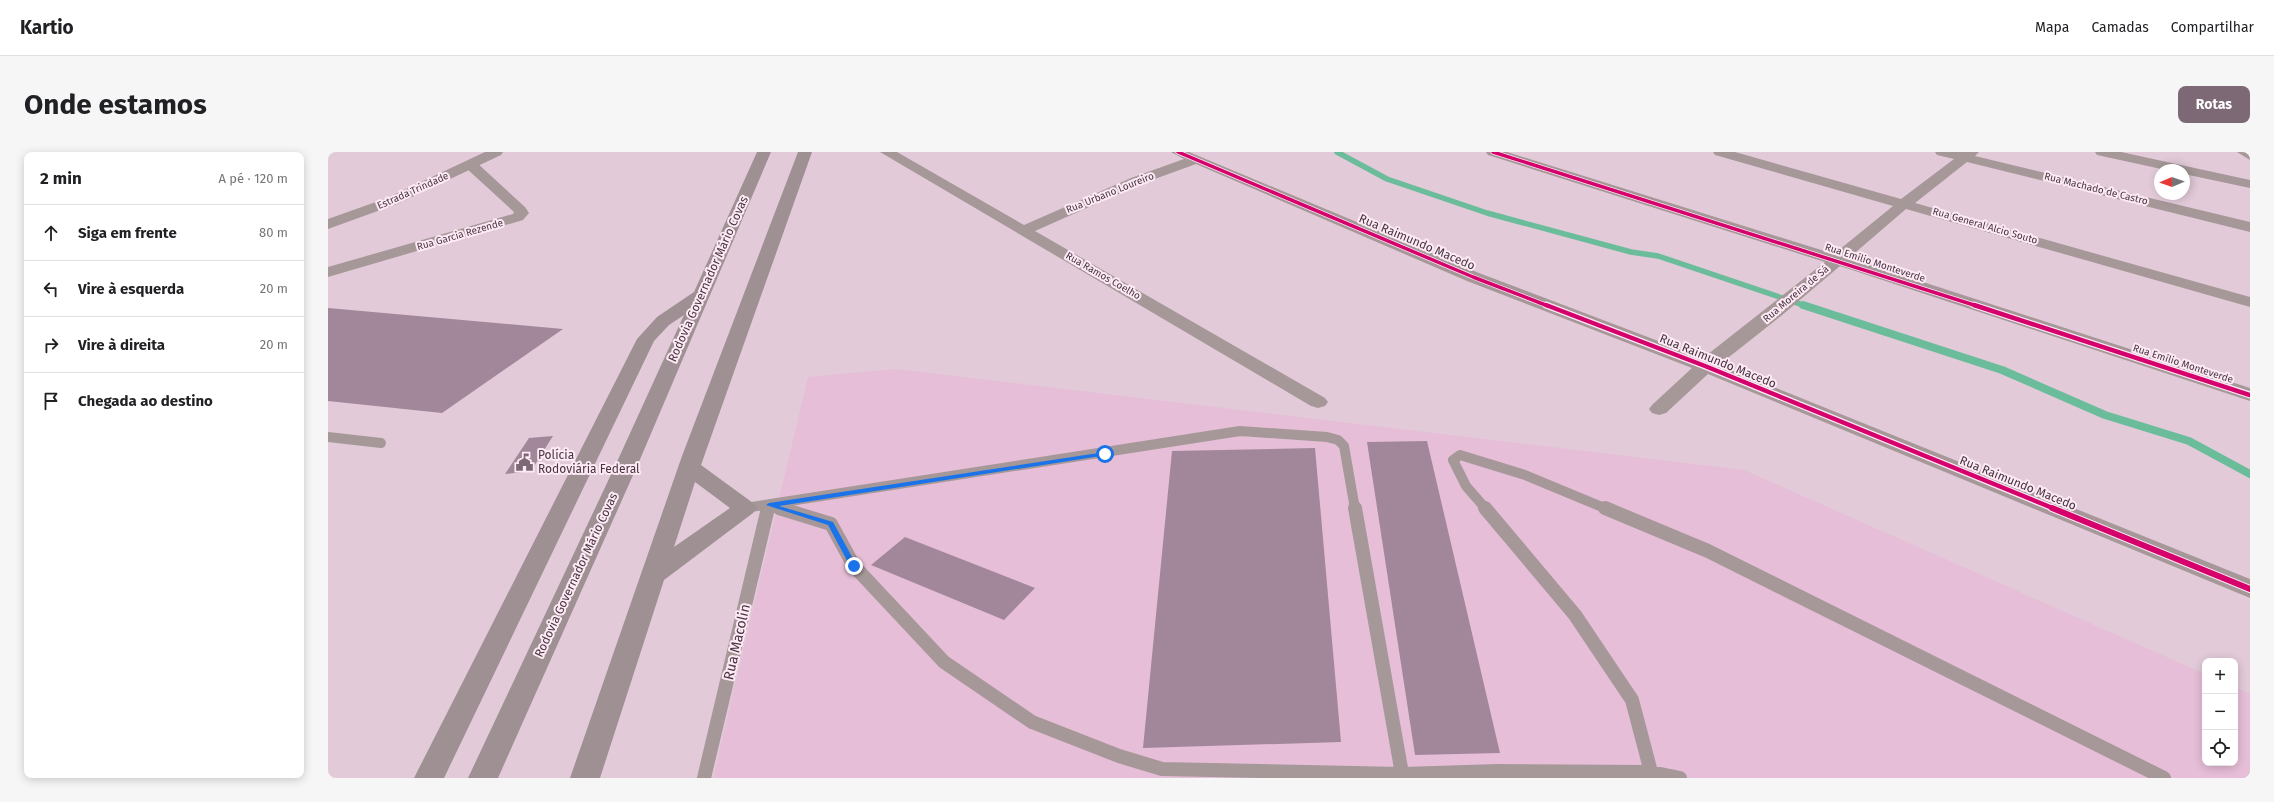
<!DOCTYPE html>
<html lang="pt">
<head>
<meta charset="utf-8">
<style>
	body { margin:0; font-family:"Fira Sans",sans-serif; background:#f6f6f6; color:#202124 }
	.controls { position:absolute; right:12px; bottom:12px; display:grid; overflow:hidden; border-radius:8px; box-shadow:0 2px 10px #0003 }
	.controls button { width:36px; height:36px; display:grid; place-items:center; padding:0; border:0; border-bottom:1px solid #e0e0e0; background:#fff; color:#202124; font:20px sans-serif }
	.compass { position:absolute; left:1826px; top:12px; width:36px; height:36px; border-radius:50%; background:#fff; box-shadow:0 2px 10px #0003; rotate:268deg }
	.stop { position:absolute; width:12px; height:12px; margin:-9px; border:3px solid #1a73e8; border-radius:50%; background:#fff }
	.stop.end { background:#1a73e8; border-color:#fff; box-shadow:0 1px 4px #0008 }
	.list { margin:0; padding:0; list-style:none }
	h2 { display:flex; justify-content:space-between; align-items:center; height:52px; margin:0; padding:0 16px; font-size:17px }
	h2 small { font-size:13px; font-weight:400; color:#757577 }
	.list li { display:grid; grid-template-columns:26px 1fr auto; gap:12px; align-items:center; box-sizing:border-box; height:56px; padding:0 16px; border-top:1px solid #e0e0e0 }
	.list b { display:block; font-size:15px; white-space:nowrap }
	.list em { font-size:13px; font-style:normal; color:#757577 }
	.icon { flex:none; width:22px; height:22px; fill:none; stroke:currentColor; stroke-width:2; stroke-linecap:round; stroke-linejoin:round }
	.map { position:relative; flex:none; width:1922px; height:626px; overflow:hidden; border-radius:8px }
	header { display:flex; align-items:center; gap:24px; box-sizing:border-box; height:56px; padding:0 20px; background:#fff; border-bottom:1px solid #e0e0e0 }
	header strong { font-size:19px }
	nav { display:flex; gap:22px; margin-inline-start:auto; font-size:14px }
	.intro { display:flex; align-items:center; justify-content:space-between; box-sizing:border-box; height:96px; padding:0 24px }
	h1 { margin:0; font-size:28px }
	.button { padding:10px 18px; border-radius:8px; background:#7d6976; color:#fff; font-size:14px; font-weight:700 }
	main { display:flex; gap:24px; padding:0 24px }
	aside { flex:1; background:#fff; border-radius:8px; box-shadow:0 2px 10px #0003 }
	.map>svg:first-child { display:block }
	.built { fill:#e6bed7 }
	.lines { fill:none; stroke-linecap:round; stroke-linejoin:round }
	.stream-far1 { stroke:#6bbc9b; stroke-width:5.5 }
	.stream { stroke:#6bbc9b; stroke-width:8 }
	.building { fill:#a2879a }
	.lane-far1 { stroke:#a69898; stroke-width:10 }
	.lane { stroke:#a69898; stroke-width:14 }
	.street { fill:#a69898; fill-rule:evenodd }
	.secondary { fill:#a69798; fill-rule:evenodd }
	.highway { fill:#9e9093; fill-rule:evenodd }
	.cycleway-far2-casing { stroke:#fdeaf5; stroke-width:5 }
	.cycleway-far1-casing { stroke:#fdeaf5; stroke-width:7 }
	.cycleway-casing { stroke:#fdeaf5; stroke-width:8 }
	.cycleway-far2 { stroke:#d6006c; stroke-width:3.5 }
	.cycleway-far1 { stroke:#d6006c; stroke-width:4.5 }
	.cycleway { stroke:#d6006c; stroke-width:6 }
	.route { fill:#1a73e8 }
	.labels { text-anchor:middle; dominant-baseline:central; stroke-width:4; stroke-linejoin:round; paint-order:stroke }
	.far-street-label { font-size:10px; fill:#473541; stroke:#fdeaf5 }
	.street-label { font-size:12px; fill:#473541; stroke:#fdeaf5 }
	.poi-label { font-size:12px; fill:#473541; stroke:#fdeaf5; text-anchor:start }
	.near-street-label { font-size:14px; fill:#473541; stroke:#fdeaf5 }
</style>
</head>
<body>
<header>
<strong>Kartio</strong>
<nav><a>Mapa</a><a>Camadas</a><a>Compartilhar</a></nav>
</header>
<div class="intro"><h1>Onde estamos</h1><a class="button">Rotas</a></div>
<main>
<aside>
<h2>2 min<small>A pé · 120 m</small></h2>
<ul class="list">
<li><svg class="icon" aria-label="ahead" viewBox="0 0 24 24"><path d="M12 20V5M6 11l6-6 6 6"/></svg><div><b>Siga em frente</b></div><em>80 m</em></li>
<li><svg class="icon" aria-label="left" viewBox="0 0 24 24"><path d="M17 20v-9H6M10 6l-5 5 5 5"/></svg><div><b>Vire à esquerda</b></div><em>20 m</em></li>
<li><svg class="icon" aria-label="right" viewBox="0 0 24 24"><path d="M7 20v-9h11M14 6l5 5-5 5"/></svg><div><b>Vire à direita</b></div><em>20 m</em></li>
<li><svg class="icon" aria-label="arrive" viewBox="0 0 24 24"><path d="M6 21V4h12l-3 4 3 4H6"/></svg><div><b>Chegada ao destino</b></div></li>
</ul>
</aside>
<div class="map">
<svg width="1922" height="626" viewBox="0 0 1922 626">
	<rect width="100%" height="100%" fill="#e2cad9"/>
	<!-- built -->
	<path class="built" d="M568 217 1416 318 1877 522V611H1907V535L1922 542V626H385L480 225Z"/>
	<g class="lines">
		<!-- stream-far1 -->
		<path class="stream-far1" d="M1009 0 1059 27 1159 61 1303 100 1330 104 1478 154"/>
		<!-- stream -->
		<path class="stream" d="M1475 153 1674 218 1777 263 1861 289 1922 322"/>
	</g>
	<!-- building -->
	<path class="building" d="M0 156 235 177 114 261 0 249Z
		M225 284 203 319 177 322 201 286Z
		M1099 289 1172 601 1087 603 1039 290Z
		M987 296 1013 590 815 596 844 299Z
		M577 385 707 436 676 468 543 413Z"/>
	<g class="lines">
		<!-- lane-far1 -->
		<path class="lane-far1" d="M0 285 53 291
			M417 356 912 279 999 285 1010 288 1016 294 1027 357
			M440 357 441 353 455 357
			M1158 357 1138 334 1125 308 1132 303 1197 323 1279 357"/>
		<!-- lane -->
		<path class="lane" d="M451 356 503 372 526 414 616 510 704 570 791 604 834 617 1074 622
			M1027 356 1074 622 1170 619 1323 620 1352 626
			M1157 356 1247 463 1304 548 1323 620
			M1277 356 1380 399 1836 626
			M376 626 440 356"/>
		<!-- street -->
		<path class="street" d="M552 0H569L696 73 803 26 856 7 843 0H861L1151 121 1375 206 1497 110 1160 3 1158 0H1179L1506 102 1565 54 1387 3 1385 0H1407L1573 47 1626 7 1609 3 1607 0H1651L1647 4 1922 70V80L1639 10 1587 51 1922 145V155L1578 57 1521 106 1922 236V249L1512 114 1453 164 1391 213 1922 427V446L1380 222 1338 261 1331 263 1324 261 1321 257 1324 253 1364 216 1139 129 868 12 813 32 707 79 997 246 1000 250 997 254 990 256 983 254Z
			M1767 0H1793L1922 28V36L1856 22V18H1838L1769 3Z
			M1909 0H1922V8Z
			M143 9 148 10 197 55 201 61 195 68 0 125V115L185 62 186 60 138 16 136 13 138 10Z"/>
		<!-- secondary -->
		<path class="secondary" d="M157 0H175L173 3 69 52 0 77V67L59 46Z"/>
		<!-- highway -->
		<path class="highway" d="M429 0H443L310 312 170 626H140L288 312 356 163 341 173 326 189 116 626H86L309 187 329 165 366 140Z
			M470 0H484L373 313 425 351 429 356 425 361 336 428 272 626H242L354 304ZM367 330 402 356 346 395Z"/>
		<defs>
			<path id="cycleway-far2" d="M850 0 1145 125 1220 154
				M1165 0 1649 154"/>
			<path id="cycleway-far1" d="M1218 153 1377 214 1727 357
				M1646 153 1922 243"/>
			<path id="cycleway" d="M1724 356 1922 437"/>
		</defs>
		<!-- cycleway-far2 casing -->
		<use href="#cycleway-far2" class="cycleway-far2-casing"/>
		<!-- cycleway-far1 casing -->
		<use href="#cycleway-far1" class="cycleway-far1-casing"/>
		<!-- cycleway casing -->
		<use href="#cycleway" class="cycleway-casing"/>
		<!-- cycleway-far2 -->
		<use href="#cycleway-far2" class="cycleway-far2"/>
		<!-- cycleway-far1 -->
		<use href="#cycleway-far1" class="cycleway-far1"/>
		<!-- cycleway -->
		<use href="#cycleway" class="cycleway"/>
	</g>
	<!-- route -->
	<path class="route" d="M777 300 779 303 451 354 505 370 529 414 526 417 522 414 500 373 438 353 441 351Z"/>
	<!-- icons -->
	<defs>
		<symbol id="civic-bare" viewBox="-9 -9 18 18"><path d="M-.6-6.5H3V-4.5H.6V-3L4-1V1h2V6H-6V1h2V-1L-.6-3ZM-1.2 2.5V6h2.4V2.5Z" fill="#7d6976" stroke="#fdeaf5" stroke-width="2.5" paint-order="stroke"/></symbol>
	</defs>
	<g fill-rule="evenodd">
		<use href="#civic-bare" x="184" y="298" width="25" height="25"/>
	</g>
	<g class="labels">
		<!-- far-street labels -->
		<g class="far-street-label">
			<text transform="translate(1768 37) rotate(14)">Rua Machado de Castro</text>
			<text transform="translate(85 39) rotate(-24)">Estrada Trindade</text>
			<text transform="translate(782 41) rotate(-22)">Rua Urbano Loureiro</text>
			<text transform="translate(1657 74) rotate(16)">Rua General Alcio Souto</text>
			<text transform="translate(132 83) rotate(-16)">Rua Garcia Rezende</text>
			<text transform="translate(1547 111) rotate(18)">Rua Emílio Monteverde</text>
			<text transform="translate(775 124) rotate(30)">Rua Ramos Coelho</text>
			<text transform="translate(1468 142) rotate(-40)">Rua Moreira de Sá</text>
			<text transform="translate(1855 212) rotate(18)">Rua Emílio Monteverde</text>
		</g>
		<!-- street labels -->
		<g class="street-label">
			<text transform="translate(1089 90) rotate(23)">Rua Raimundo Macedo</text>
			<text transform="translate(380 127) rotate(-66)">Rodovia Governador Mário Covas</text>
			<text transform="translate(1390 209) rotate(22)">Rua Raimundo Macedo</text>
			<text transform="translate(1690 331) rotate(22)">Rua Raimundo Macedo</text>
			<text transform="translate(248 423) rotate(-65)">Rodovia Governador Mário Covas</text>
		</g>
		<!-- poi labels -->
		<g class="poi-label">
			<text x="210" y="303">Polícia<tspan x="210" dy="14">Rodoviária Federal</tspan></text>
		</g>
		<!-- near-street labels -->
		<g class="near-street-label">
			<text transform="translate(409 490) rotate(-77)">Rua Macolin</text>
		</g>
	</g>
</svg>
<div class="controls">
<button>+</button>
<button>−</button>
<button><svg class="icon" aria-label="locate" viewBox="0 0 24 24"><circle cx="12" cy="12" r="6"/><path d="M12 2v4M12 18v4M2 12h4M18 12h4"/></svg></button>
</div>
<svg class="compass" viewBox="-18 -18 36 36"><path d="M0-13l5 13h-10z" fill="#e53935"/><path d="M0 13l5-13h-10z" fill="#757577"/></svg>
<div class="stop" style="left:777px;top:302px"></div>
<div class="stop end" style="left:526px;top:414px"></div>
</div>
</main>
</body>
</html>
